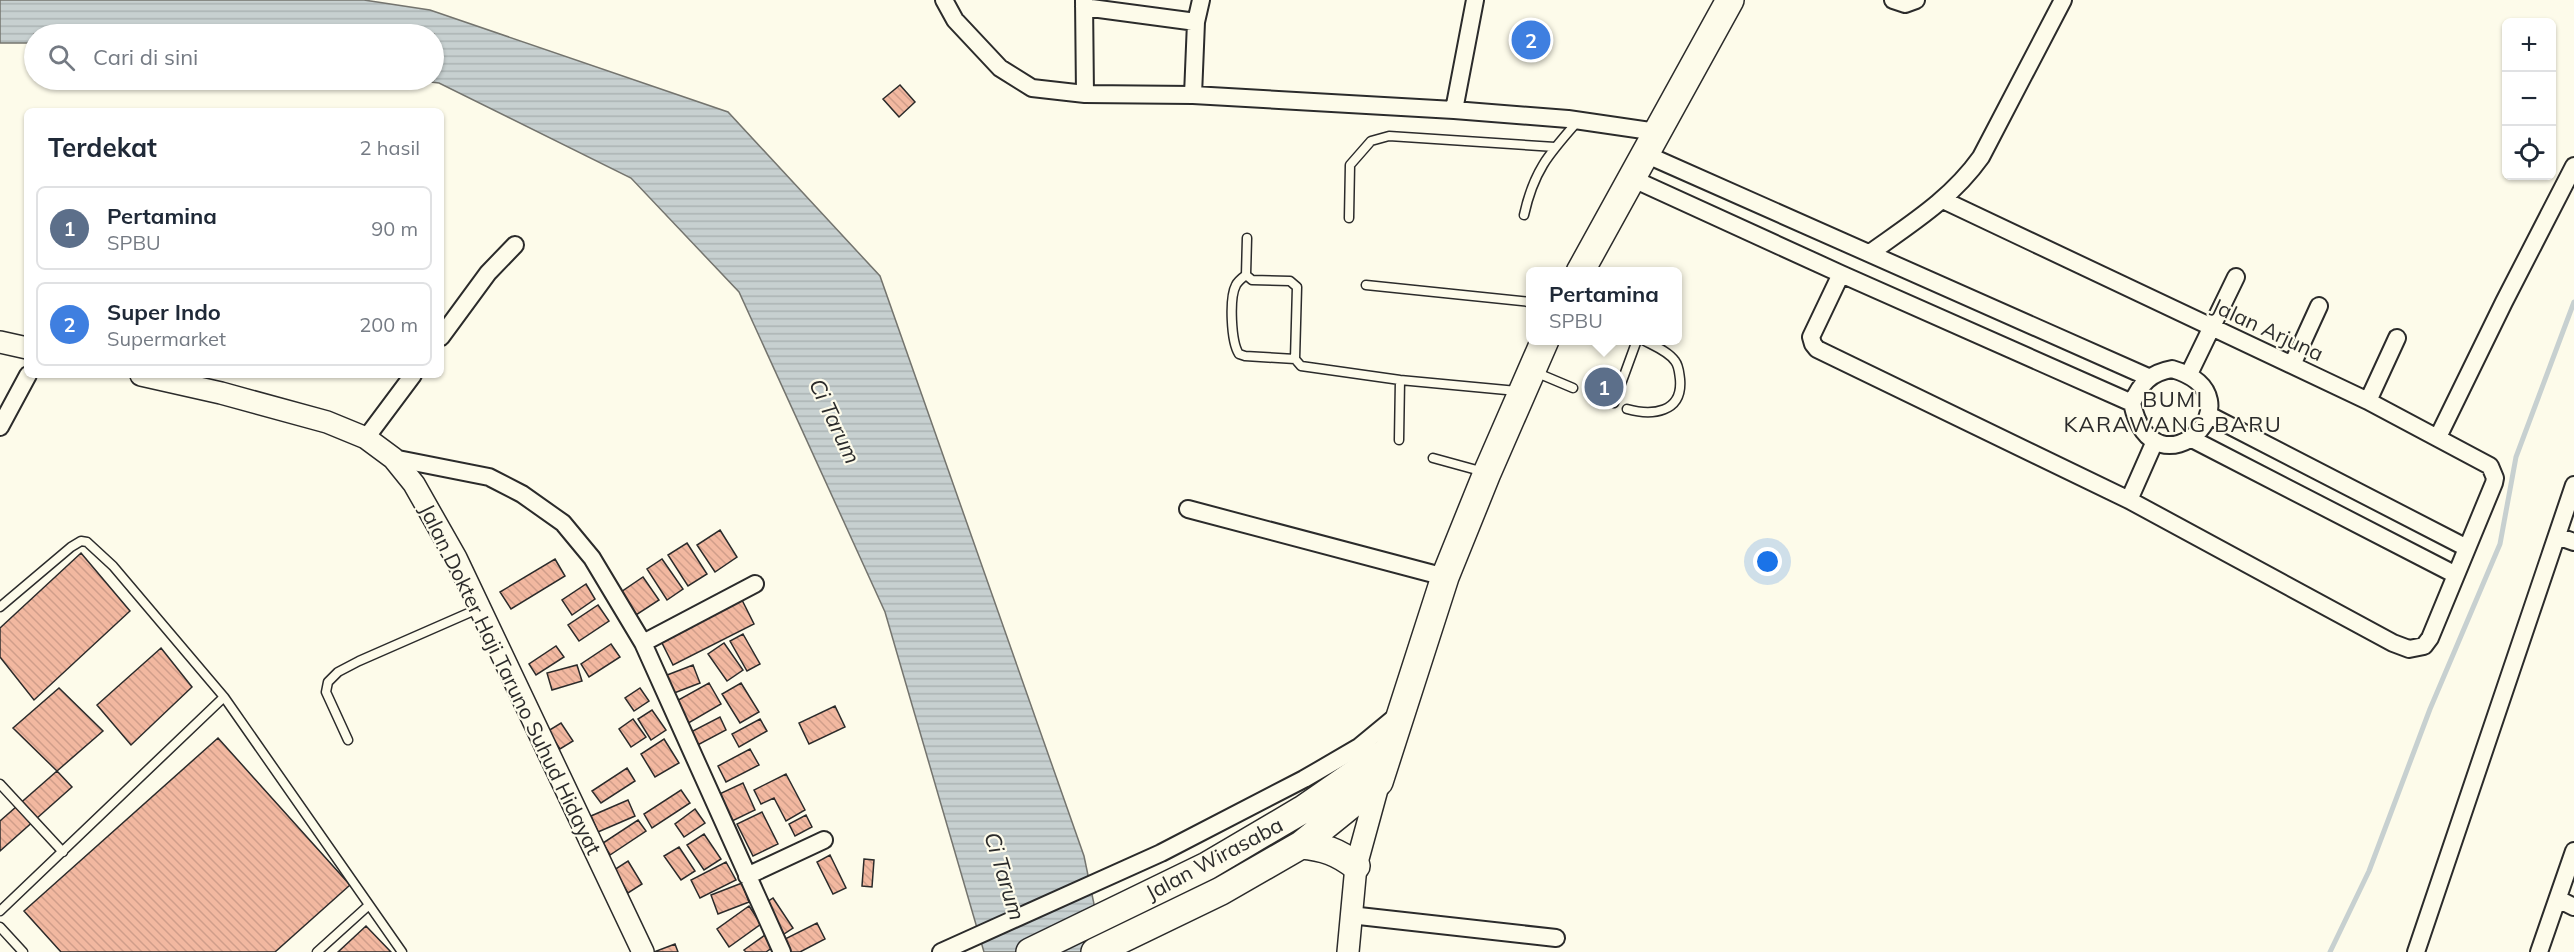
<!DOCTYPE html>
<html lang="id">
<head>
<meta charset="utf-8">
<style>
	body { margin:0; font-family:Mulish,sans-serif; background:#f6f6f7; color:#1f2937 }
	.controls { position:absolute; right:18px; top:18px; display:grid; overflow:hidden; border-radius:9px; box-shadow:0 2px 4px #0004 }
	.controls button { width:54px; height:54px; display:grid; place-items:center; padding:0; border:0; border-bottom:2px solid #e0e1e3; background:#fff; color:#1f2937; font:30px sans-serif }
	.you { position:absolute; left:1768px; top:562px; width:21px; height:21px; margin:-15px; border:4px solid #fff; border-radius:50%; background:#1a73e8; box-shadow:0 0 0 9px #1a73e833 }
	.badge { display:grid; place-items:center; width:39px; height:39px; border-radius:50%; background:#b45309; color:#fff; font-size:20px; font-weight:700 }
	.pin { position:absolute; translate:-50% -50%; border:3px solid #fff; box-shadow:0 2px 6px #0006 }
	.popup { position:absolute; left:1526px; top:267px; width:156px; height:78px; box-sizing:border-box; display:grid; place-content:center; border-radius:9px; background:#fff; filter:drop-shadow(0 2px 4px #0005); font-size:20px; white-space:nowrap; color:#747a83 }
	.popup b { font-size:22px; color:#1f2937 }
	.popup::after { content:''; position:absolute; left:50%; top:100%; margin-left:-12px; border:12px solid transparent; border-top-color:#fff }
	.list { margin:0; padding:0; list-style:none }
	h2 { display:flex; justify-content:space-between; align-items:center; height:78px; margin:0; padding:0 24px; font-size:26px }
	h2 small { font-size:20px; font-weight:400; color:#747a83 }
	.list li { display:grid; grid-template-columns:39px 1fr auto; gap:18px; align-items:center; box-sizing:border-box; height:84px; margin:0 12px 12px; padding:0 12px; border:2px solid #e0e1e3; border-radius:9px }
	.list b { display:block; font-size:22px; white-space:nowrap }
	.list p { margin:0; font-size:20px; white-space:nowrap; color:#747a83 }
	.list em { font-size:20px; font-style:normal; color:#747a83 }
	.icon { flex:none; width:33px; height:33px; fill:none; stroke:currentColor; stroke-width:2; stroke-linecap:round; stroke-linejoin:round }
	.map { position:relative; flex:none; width:2574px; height:952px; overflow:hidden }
	.search { position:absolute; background:#fff; box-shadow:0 2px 4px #0004; left:24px; top:24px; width:420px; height:66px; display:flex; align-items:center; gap:15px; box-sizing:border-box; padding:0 21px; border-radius:33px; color:#747a83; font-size:22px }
	.panel { position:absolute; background:#fff; box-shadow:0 2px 4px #0004; left:24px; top:108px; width:420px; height:270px; border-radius:9px }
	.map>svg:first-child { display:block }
	.water { fill:url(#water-rules); stroke:#74746e; stroke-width:1.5 }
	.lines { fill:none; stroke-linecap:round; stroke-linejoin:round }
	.stream { stroke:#c7d0d0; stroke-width:5 }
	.building { fill:url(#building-back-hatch); stroke:#2b2b2b; stroke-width:1.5 }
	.service-casing { stroke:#2b2b2b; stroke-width:11 }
	.minor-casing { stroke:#2b2b2b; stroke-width:20 }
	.tertiary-casing { stroke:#2b2b2b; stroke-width:24 }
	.primary-casing { stroke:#2b2b2b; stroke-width:30 }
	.service { stroke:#fdfbea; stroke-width:8 }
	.minor { stroke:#fdfbea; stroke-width:16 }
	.tertiary { stroke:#fdfbea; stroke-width:21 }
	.primary { stroke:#fdfbea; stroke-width:27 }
	.labels { text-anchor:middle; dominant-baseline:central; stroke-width:4.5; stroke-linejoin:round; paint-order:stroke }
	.street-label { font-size:21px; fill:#2b2b2b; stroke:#fdfbea }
	.neighbourhood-label { font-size:22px; letter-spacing:1.5px; fill:#2b2b2b; stroke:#fdfbea }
	.water-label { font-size:22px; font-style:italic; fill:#2b2b2b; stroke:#fdfbea }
</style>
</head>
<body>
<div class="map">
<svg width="2574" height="952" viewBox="0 0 2574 952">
	<defs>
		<pattern id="water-rules" width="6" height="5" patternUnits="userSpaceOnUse" patternTransform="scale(1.5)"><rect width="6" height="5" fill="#c7d0d0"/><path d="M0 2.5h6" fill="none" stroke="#abb3b3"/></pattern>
		<pattern id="building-back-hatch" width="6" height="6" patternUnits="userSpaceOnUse" patternTransform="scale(1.5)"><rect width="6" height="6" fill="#f2b8a0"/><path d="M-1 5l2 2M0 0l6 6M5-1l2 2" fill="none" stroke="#d09e8a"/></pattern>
	</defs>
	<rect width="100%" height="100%" fill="#fdfbea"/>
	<!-- water -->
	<path class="water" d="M0 0H364L430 10 728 112 880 276 1084 856 1104 952H984L885 612 739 292 631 178 439 83 414 80H434V34H34V43H0Z"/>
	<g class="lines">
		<!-- stream -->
		<path class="stream" d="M2330 952 2369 871 2430 709 2500 544 2516 457 2574 302"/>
	</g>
	<!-- building -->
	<path class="building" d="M900 85 915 102 899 117 883 99Z
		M720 530 737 557 715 572 697 545Z
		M687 543 707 574 688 586 668 555Z
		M81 553 130 611 34 700 0 657V628Z
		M555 559 565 576 511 609 500 592Z
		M662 559 683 589 667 600 647 569Z
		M643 577 659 600 636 615 621 592Z
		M586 584 595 599 572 615 562 600Z
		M742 600 754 624 673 665 661 641Z
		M598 605 609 621 579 641 568 625Z
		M743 634 760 664 747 671 730 641Z
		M724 643 743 670 727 681 708 654Z
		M611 644 620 657 589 677 581 664Z
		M556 646 564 657 536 675 529 664Z
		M161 648 192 687 131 745 97 705Z
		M577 665 582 681 552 690 547 673Z
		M693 665 700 683 669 695 662 677Z
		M709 683 721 704 685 725 673 703Z
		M741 683 759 712 740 723 722 694Z
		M59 688 103 731 57 771 13 728Z
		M640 688 649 701 634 711 625 698Z
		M835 706 845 727 809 744 799 723Z
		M652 710 666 730 651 740 638 719Z
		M720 717 726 730 692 748 685 735Z
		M633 719 646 737 631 747 619 729Z
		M760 719 767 731 739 747 732 734Z
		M561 723 573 741 560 749 548 731Z
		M218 738 350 885 275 952H61L24 911Z
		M664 739 679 763 655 777 641 754Z
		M750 749 759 765 726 782 718 766Z
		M627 768 635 781 601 803 592 791Z
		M57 771 72 787 0 851V821Z
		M786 774 805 810 786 821 774 798 761 804 754 790Z
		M743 783 755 810 728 823 715 796Z
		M681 790 690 803 652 828 644 814Z
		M628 800 635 816 598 832 591 816Z
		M695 809 705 823 684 837 675 824Z
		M762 812 778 844 753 856 737 824Z
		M806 815 812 827 795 836 789 824Z
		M638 820 646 831 610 855 603 843Z
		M704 834 721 859 704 870 687 845Z
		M679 847 695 871 681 880 664 856Z
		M830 855 846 888 833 894 817 862Z
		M864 859 874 860 872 887 862 886Z
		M628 861 642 884 628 893 614 870Z
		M726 862 736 880 700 898 691 880Z
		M742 883 749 902 718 914 711 895Z
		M773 898 793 928 784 934 764 904Z
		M749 906 761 924 729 947 717 929Z
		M817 923 825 939 800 952H789L783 940Z
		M366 926 391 952H338Z
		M765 935 773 947 766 952H746L744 950Z
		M675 944 678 952H654Z"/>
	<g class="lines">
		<defs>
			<path id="service" d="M1524 215C1534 170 1549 154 1578 121
				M1349 218 1350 165 1371 141 1389 136 1555 147
				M1247 238 1246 275 1252 280 1290 281 1297 287 1295 359 1301 366 1400 380 1517 391
				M1246 275C1242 278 1238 281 1236 285 1229 298 1231 342 1239 354L1245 356 1295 359
				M1366 285 1530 302
				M1535 372 1573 388
				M1614 403 1637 340
				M1627 409C1652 416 1683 413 1680 379 1679 372 1679 366 1675 361 1668 351 1654 346 1643 340
				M1399 440 1400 380
				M1433 458 1484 472
				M0 607 71 547 81 541 87 542 113 566 224 697 402 952
				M348 740 326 692 328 682 338 672 359 661 480 608
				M0 784 63 852
				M0 911 224 697
				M0 927 23 952
				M317 952 369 905"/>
			<path id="minor" d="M944 0 955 20 1000 68 1032 88 1085 94 1193 95 1454 110 1568 119 1657 132
				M1084 0 1085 94
				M1893 0 1905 4 1916 0
				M1084 7 1196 22
				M1193 95 1196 22 1201 0
				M1454 110 1475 0
				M1645 154 2148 377
				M1631 178 1841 274 2132 403
				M1870 253C1912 223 1951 199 1981 157L2063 0
				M1841 274 1811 337 1813 344 1817 349 2129 500 2393 643 2409 649 2424 646 2430 638 2494 483 2495 478 2490 466 2368 401 1943 200
				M441 337 488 273 515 245
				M2292 365 2319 306
				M2172 369C2267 397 2154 503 2132 403 2141 383 2150 373 2172 369Z
				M2189 374 2236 277
				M2368 401 2397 338
				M2209 415 2467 548
				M0 427 28 375
				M2438 437 2504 302 2574 166
				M366 438 413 375
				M2192 439 2456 575
				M393 458 489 477 522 494 563 523 592 558 643 643 782 952
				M2129 500 2155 441
				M1188 509 1445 577
				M2557 536 2574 542
				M643 643 755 584
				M747 876 824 840
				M2558 899 2574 907
				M1350 915 1556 938
				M941 952 1161 853 1304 779 1359 747 1399 714
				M2416 952 2574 485
				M2539 952 2574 851"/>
			<path id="tertiary" d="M0 342 27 348
				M141 375 221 393 327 422 366 438 393 458 414 484 456 558 643 952
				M1348 952 1356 866 1379 782"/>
			<path id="primary" d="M1580 272 1730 0
				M1301 845C1324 847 1338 852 1356 866
				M1030 952 1207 866 1302 810 1389 750
				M1095 952 1221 891 1301 845 1379 782 1445 577 1487 473 1545 340"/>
		</defs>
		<!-- service casing -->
		<use href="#service" class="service-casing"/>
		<!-- minor casing -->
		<use href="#minor" class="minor-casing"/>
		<!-- tertiary casing -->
		<use href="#tertiary" class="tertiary-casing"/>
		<!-- primary casing -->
		<use href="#primary" class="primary-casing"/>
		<!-- service -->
		<use href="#service" class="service"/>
		<!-- minor -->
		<use href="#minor" class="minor"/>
		<!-- tertiary -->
		<use href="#tertiary" class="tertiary"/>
		<!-- primary -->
		<use href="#primary" class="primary"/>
	</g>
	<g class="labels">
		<!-- street labels -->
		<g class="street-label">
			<text transform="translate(2268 329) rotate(25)">Jalan Arjuna</text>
			<text transform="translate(511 679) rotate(64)">Jalan Dokter Haji Taruno Suhud Hidayat</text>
			<text transform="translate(1214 858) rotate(-28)">Jalan Wirasaba</text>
		</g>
		<!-- neighbourhood labels -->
		<g class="neighbourhood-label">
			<text x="2173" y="399">BUMI<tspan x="2173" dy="25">KARAWANG BARU</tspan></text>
		</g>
		<!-- water labels -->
		<g class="water-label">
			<text transform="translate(835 421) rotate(65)">Ci Tarum</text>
			<text transform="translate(1005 876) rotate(73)">Ci Tarum</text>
		</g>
	</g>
</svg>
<div class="controls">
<button>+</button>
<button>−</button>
<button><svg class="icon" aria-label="locate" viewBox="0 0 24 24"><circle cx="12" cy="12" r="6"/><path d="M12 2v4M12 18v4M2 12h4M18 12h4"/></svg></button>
</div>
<div class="you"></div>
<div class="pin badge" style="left:1604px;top:387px;background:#5c6f8a">1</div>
<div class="popup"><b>Pertamina</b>SPBU</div>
<div class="pin badge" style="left:1531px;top:40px;background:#3f7fe0">2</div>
<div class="search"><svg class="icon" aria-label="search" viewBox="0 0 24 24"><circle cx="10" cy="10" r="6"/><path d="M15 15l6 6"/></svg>Cari di sini</div>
<section class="panel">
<h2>Terdekat<small>2 hasil</small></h2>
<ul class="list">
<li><span class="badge" style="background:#5c6f8a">1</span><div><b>Pertamina</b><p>SPBU</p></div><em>90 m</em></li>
<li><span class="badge" style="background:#3f7fe0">2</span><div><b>Super Indo</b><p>Supermarket</p></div><em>200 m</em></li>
</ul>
</section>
</div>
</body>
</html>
